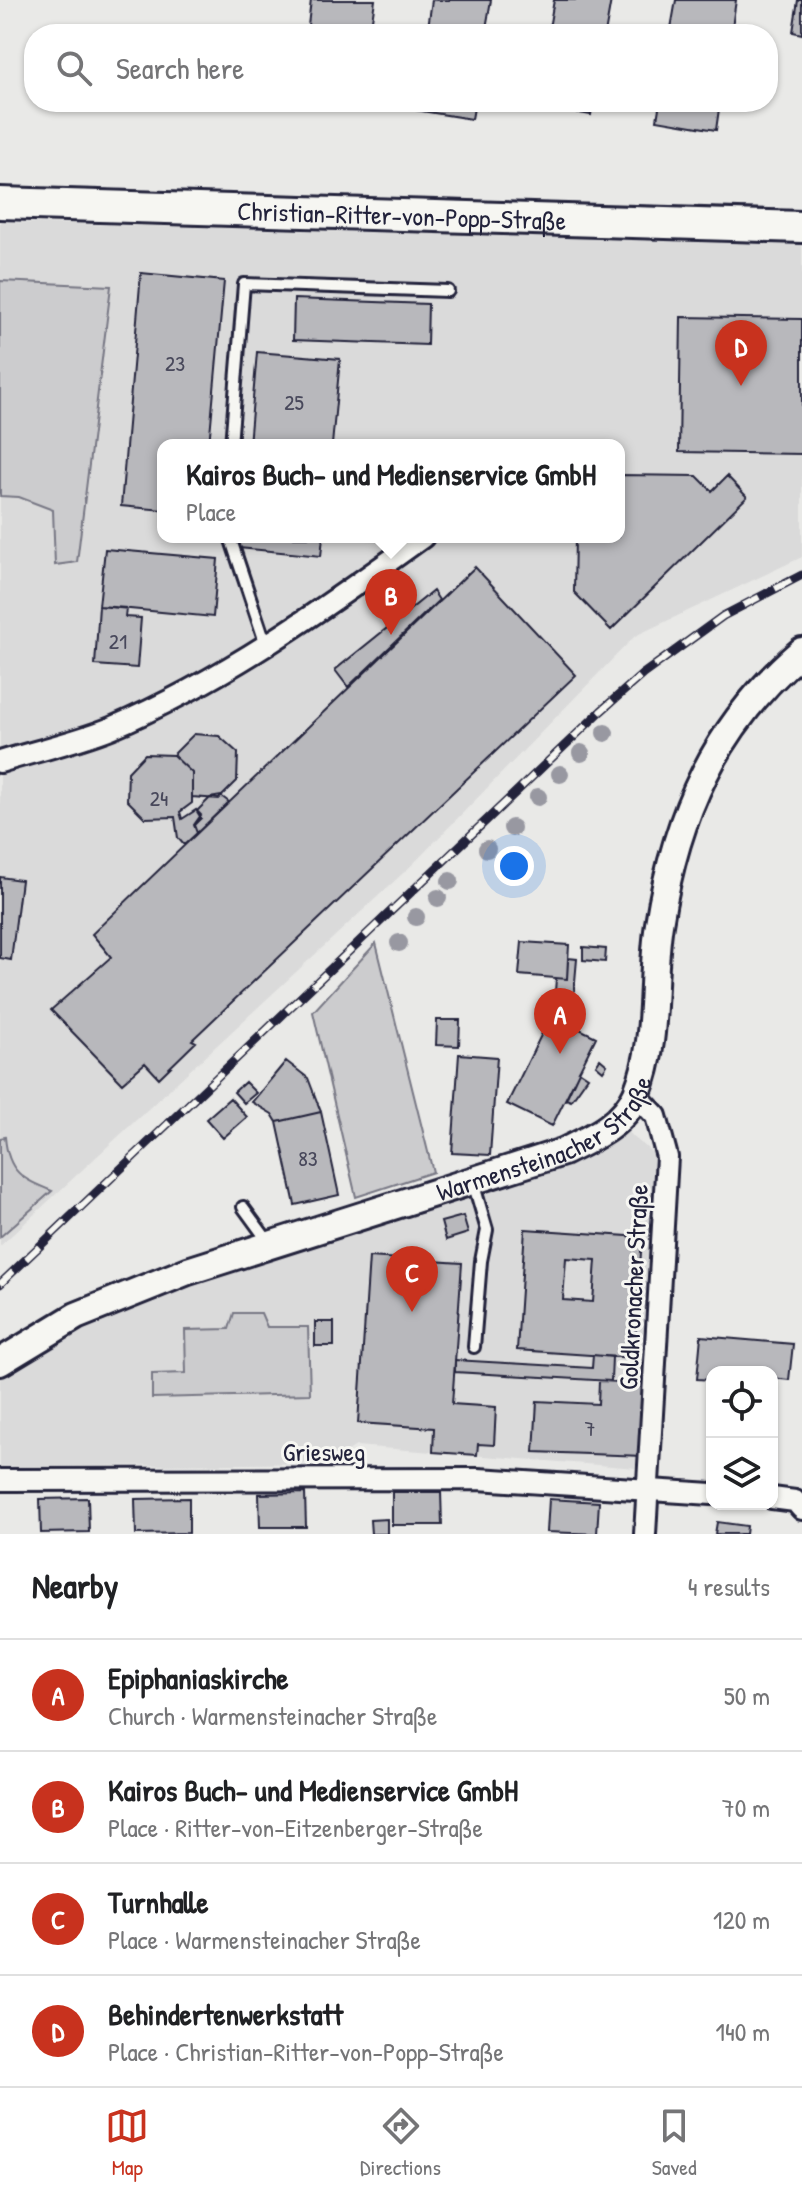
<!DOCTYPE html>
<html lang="en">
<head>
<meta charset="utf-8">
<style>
	body { margin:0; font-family:"Patrick Hand",sans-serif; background:#f6f6f6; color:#202124 }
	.controls { position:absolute; right:24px; bottom:24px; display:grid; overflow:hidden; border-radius:16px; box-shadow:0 2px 6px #0004 }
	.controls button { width:72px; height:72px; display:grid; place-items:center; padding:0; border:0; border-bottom:2px solid #e0e0e0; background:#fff; color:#202124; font:40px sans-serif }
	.you { position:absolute; left:514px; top:866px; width:28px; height:28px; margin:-20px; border:6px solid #fff; border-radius:50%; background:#1a73e8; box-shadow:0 0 0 12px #1a73e833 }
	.badge { display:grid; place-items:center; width:52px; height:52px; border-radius:50%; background:#c8321e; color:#fff; font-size:26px; font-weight:700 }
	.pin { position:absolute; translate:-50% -66px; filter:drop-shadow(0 2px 4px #0008) }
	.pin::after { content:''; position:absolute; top:42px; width:28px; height:24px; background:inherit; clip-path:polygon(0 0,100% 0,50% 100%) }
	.popup { position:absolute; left:157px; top:439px; width:468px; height:104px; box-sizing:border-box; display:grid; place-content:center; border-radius:16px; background:#fff; filter:drop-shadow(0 2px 6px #0005); font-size:26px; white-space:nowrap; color:#757577 }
	.popup b { font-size:30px; color:#202124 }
	.popup::after { content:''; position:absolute; left:50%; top:100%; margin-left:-16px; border:16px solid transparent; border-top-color:#fff }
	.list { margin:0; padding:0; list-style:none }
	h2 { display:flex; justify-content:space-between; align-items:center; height:104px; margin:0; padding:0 32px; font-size:34px }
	h2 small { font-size:26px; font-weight:400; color:#757577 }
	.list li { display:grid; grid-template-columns:52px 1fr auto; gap:24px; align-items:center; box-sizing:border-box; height:112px; padding:0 32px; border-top:2px solid #e0e0e0 }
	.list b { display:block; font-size:30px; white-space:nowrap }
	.list p { margin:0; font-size:26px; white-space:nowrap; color:#757577 }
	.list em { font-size:26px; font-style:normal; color:#757577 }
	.icon { flex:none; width:44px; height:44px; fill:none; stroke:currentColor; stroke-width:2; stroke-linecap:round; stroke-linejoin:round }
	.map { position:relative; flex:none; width:802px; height:1534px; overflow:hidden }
	.search { position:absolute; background:#fff; box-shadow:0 2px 6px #0004; left:24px; right:24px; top:24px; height:88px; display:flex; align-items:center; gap:20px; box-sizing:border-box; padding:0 28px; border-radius:32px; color:#757577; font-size:30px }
	.sheet { height:552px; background:#fff }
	nav { display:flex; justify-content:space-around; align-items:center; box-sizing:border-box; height:112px; border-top:2px solid #e0e0e0; background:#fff; font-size:22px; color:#757577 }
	nav a { display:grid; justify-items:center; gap:4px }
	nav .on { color:#c8321e }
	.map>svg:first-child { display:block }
	.built { fill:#dadada; fill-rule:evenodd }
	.green { fill:#ccccce; stroke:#777784; stroke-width:2 }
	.building { fill:#b8b8bc; stroke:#22223b; stroke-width:2; fill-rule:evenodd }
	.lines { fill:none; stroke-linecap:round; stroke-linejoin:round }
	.service-casing { stroke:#22223b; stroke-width:16 }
	.minor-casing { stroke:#22223b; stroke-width:26 }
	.tertiary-casing { stroke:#22223b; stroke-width:32 }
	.secondary-casing { stroke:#22223b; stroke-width:36 }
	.service { stroke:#f6f6f2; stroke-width:10 }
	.minor { stroke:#f6f6f2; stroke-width:20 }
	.tertiary { stroke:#f6f6f2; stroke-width:26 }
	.secondary { stroke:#f6f6f2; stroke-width:30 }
	.rail-casing { stroke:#22223b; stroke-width:9 }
	.rail { stroke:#f6f6f2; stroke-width:6; stroke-dasharray:18; stroke-linecap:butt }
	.tree { fill:#9898a1 }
	.labels { text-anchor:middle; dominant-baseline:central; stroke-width:6; stroke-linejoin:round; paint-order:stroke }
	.number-label { font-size:22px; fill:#48485b }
	.street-label { font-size:26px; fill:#22223b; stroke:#f6f6f2 }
</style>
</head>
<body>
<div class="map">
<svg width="802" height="1534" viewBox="0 0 802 1534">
	<rect width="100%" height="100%" fill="#e9e9e7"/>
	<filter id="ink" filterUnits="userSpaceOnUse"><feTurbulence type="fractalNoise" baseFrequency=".0125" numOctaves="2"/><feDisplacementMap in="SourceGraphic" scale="16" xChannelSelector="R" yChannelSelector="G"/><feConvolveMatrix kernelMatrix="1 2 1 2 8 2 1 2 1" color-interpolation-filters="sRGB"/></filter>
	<g filter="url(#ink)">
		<!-- built -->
		<path class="built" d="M0 222 802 244V557L635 636 414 863 0 1246ZM163 445H619V537H163Z
			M615 1122 658 1157 637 1468 356 1446 329 1463 0 1467V1367L77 1318Z"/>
		<!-- green -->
		<path class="green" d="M0 281 111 286 77 562 55 565 53 510 19 497 0 496Z
			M376 943 433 1172 356 1197 313 1012Z
			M5 1137C8 1172 22 1179 52 1191L0 1237V1138Z
			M234 1313H261L267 1327H308L310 1394 152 1398V1374L186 1373 185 1330 229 1329Z"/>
		<!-- building -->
		<path class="building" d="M311 0H375L370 34H307Z
			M432 0H491L485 34H427Z
			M554 0H611L605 34H548Z
			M676 0H736L731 34H670Z
			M798 0H802V34L793 32Z
			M416 102H475L472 119 415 110Z
			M537 102H593L591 115 536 105Z
			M660 102H720L716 130 657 120Z
			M141 273 224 281 209 445H163V510L121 506Z
			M294 299 428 304 427 345 293 340Z
			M681 317 802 319V454L679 452Z
			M257 352 340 359 332 445H249Z
			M619 475 697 476 712 491 727 476 747 497 611 630 574 592 575 537H619Z
			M240 537H323L321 556 239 548Z
			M105 549 218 559 213 617 99 606Z
			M475 567 576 675 192 1040 196 1042 159 1078 145 1063 122 1083 51 1010 111 957 92 934Z
			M433 591 439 600 348 687 335 670Z
			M99 606 126 608 125 617 141 618 137 668 95 665Z
			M194 734 219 736 238 753 237 781 219 799 192 797V773L173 755Z
			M145 754 173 755 192 773V803L180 812 182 819 196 810 201 818 194 825 197 833 184 845 178 838 175 817 145 818 127 800 128 772Z
			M221 796 229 802 197 833 194 825 201 815 197 811 210 798Z
			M0 877 21 880 11 960 0 958Z
			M522 942 569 945 567 979 519 975Z
			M583 947 606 949 605 962 583 960Z
			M568 958 577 959 574 993 555 992 556 978 567 979Z
			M551 1015 596 1037 552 1126 507 1104Z
			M437 1020H460L459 1046 436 1045Z
			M459 1054 497 1057 490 1155 452 1153Z
			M600 1059 607 1065 603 1071 596 1065Z
			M286 1061 308 1078 321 1112 277 1122 272 1114 252 1102Z
			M579 1071 588 1077 571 1101 566 1099Z
			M245 1082 256 1093 244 1103 234 1092Z
			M230 1098 247 1117 223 1138 206 1119Z
			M321 1112 339 1195 295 1205 277 1122Z
			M463 1216 468 1233 446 1240 441 1222Z
			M525 1229 642 1237 634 1358 517 1350ZM566 1258 596 1260 593 1302 563 1300Z
			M369 1257 462 1263 452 1404 496 1407 494 1445 478 1444 477 1455 433 1452 434 1428 358 1423Z
			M315 1322H334V1346H315Z
			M701 1336 793 1344 789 1380 772 1378V1372H712V1380L697 1379Z
			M593 1355 612 1357 611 1381 455 1372V1360L592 1368Z
			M599 1381 647 1383 644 1456 534 1452 537 1401 598 1404Z
			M392 1492H441L442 1525H392Z
			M305 1493 306 1527H260L259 1494Z
			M88 1498 89 1532 41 1533 40 1499Z
			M189 1498V1533L136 1534 135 1499Z
			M549 1499 599 1502 597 1534 547 1532Z
			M387 1519V1534H371L370 1520Z
			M717 1522 747 1526 746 1534H715Z"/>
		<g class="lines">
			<defs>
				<path id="service" d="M231 445 244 284 448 291
					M230 537 266 645
					M473 1182 487 1230 481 1261 474 1347
					M243 1207 270 1244"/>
				<path id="minor" d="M0 762C36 751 76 742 111 728 224 680 323 609 423 537
					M636 1095 656 1116 667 1157 645 1534
					M0 1480 478 1479 712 1494
					M772 1498 795 1501 802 1509"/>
				<g id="tertiary">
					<path id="s1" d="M0 1362 76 1316 188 1271 563 1152C592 1138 623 1125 637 1093 659 1039 650 980 659 924 676 814 716 724 802 651"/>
				</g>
				<g id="secondary">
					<path id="s2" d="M0 203 802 227"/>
				</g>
			</defs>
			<!-- service casing -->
			<use href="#service" class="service-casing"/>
			<!-- minor casing -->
			<use href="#minor" class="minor-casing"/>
			<!-- tertiary casing -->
			<use href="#tertiary" class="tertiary-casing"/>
			<!-- secondary casing -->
			<use href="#secondary" class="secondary-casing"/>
			<!-- service -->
			<use href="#service" class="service"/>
			<!-- minor -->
			<use href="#minor" class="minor"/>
			<!-- tertiary -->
			<use href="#tertiary" class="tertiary"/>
			<!-- secondary -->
			<use href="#secondary" class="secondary"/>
			<defs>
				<path id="rail" d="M0 1284 601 711 643 674 723 616 802 575"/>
			</defs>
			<!-- rail casing -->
			<use href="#rail" class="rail-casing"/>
			<!-- rail -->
			<use href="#rail" class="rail"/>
		</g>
		<!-- trees -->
		<g class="tree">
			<circle cx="605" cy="733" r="9"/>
			<circle cx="581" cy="753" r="9"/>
			<circle cx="560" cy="774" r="9"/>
			<circle cx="538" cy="797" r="9"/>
			<circle cx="512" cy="828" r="9"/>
			<circle cx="487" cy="849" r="9"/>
			<circle cx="450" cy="881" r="9"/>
			<circle cx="438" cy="898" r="9"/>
			<circle cx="416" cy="917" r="9"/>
			<circle cx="399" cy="943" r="9"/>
		</g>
	</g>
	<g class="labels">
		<!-- number labels -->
		<g class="number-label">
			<text x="175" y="363">23</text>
			<text x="294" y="402">25</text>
			<text x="118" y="641">21</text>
			<text x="159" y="798">24</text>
			<text x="308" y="1158">83</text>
			<text x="590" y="1428">7</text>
		</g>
		<!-- street labels -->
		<g class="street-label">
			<text stroke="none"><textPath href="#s2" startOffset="402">Christian-Ritter-von-Popp-Straße</textPath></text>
			<text stroke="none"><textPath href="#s1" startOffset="594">Warmensteinacher Straße</textPath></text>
			<text transform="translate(633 1287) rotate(-87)">Goldkronacher Straße</text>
			<text x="324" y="1451">Griesweg</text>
		</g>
	</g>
</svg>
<div class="controls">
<button><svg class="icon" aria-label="locate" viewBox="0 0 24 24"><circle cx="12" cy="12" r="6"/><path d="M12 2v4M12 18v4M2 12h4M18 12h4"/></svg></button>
<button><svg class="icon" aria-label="layers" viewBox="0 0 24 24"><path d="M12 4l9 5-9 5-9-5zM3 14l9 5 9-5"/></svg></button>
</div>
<div class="you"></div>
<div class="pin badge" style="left:560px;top:1054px">A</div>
<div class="pin badge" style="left:391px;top:635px">B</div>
<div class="popup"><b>Kairos Buch- und Medienservice GmbH</b>Place</div>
<div class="pin badge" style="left:412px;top:1312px">C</div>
<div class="pin badge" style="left:741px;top:386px">D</div>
<div class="search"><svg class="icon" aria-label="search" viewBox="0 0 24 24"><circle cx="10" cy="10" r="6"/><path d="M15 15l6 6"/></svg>Search here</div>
</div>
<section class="sheet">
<h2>Nearby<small>4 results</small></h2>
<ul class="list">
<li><span class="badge">A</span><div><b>Epiphaniaskirche</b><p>Church · Warmensteinacher Straße</p></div><em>50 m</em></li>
<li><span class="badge">B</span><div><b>Kairos Buch- und Medienservice GmbH</b><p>Place · Ritter-von-Eitzenberger-Straße</p></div><em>70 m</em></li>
<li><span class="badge">C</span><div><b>Turnhalle</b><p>Place · Warmensteinacher Straße</p></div><em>120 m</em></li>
<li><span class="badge">D</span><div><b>Behindertenwerkstatt</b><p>Place · Christian-Ritter-von-Popp-Straße</p></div><em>140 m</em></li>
</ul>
</section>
<nav>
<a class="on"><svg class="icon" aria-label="map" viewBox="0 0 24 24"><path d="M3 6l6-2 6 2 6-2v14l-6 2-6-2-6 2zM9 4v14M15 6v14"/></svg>Map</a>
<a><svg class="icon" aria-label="directions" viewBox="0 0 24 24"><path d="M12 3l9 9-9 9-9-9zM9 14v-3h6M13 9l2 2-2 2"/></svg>Directions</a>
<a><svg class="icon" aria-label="saved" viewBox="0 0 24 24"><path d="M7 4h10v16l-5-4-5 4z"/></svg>Saved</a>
</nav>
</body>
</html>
